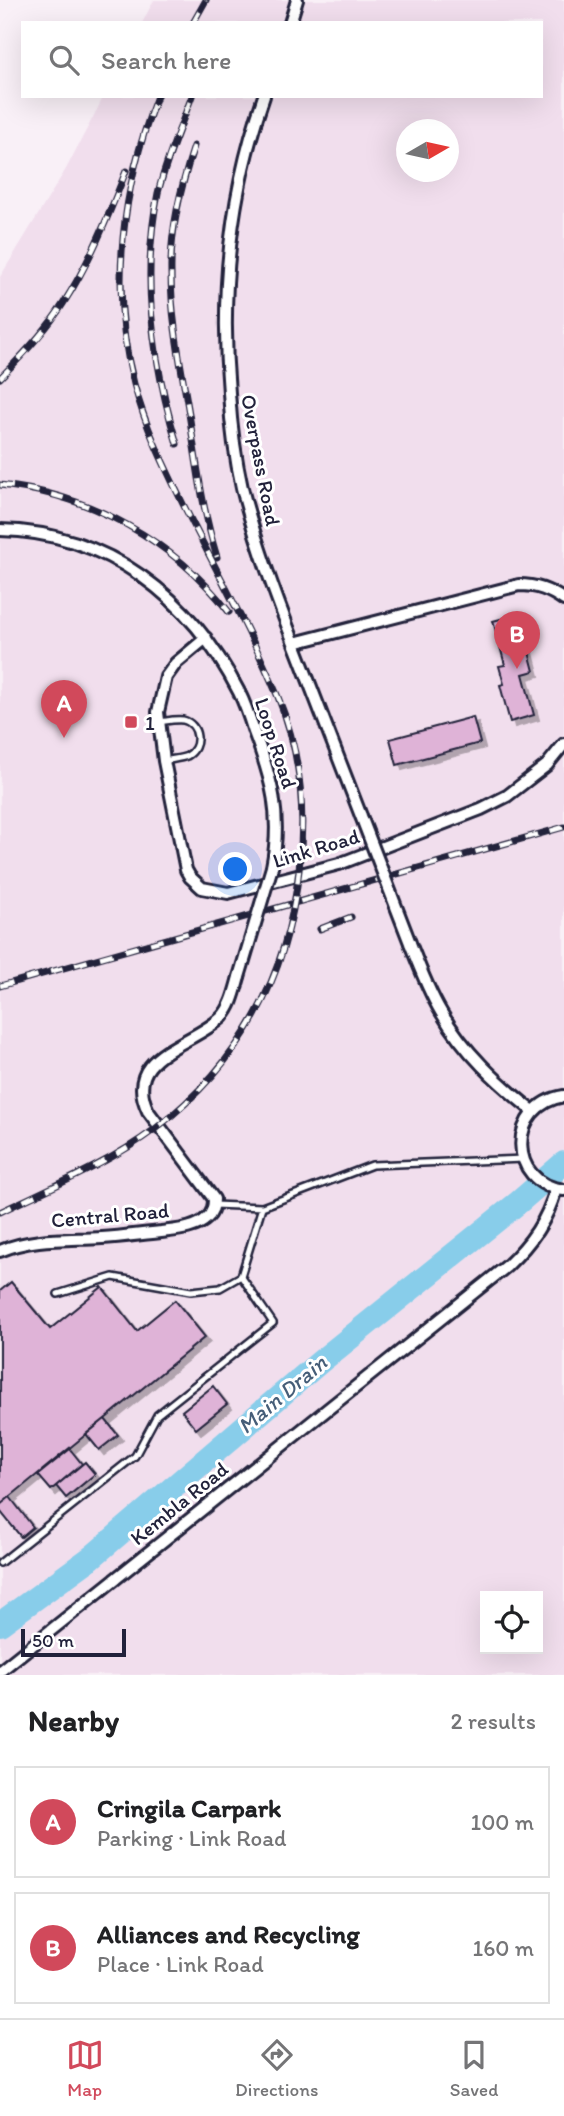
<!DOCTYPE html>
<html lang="en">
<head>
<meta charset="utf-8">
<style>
	body { margin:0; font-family:Itim,sans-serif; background:#f6f6f6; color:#202124 }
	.controls { position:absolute; right:21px; bottom:21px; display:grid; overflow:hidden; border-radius:0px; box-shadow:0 7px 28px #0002 }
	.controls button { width:63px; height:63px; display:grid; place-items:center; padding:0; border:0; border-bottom:2px solid #e0e0e0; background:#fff; color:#202124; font:35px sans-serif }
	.compass { position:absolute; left:396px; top:119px; width:63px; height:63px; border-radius:50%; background:#fff; box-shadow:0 7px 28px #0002; rotate:81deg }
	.scale { position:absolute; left:21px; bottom:18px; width:105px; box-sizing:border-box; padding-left:7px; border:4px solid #22223b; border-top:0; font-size:19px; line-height:24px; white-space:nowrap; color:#22223b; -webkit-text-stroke:5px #fff; paint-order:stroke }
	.you { position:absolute; left:236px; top:870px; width:24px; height:24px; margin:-18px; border:5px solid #fff; border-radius:50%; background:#1a73e8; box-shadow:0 0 0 10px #1a73e833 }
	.badge { display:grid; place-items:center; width:46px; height:46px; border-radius:50%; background:#d1495b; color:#fff; font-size:23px; font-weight:700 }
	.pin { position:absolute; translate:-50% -58px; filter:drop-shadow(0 2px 4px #0008) }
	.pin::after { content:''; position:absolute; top:37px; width:24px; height:21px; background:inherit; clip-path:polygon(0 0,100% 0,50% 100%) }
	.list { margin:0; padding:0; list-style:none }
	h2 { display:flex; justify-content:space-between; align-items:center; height:91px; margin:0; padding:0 28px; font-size:30px }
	h2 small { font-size:23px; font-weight:400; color:#757577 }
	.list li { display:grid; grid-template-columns:46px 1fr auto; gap:21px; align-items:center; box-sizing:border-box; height:112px; margin:0 14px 14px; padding:0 14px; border:2px solid #e0e0e0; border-radius:0px }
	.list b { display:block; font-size:26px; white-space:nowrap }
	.list p { margin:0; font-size:23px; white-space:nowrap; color:#757577 }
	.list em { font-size:23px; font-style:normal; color:#757577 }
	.icon { flex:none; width:38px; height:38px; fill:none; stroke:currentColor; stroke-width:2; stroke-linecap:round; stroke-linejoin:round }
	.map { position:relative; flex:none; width:564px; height:1675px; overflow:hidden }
	.search { position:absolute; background:#fff; box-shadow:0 7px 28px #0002; left:21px; right:21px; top:21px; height:77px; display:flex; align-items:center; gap:18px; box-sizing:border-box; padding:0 24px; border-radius:0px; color:#757577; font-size:26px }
	.sheet { height:343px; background:#fff }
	nav { display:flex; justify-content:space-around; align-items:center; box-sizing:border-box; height:98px; border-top:2px solid #e0e0e0; background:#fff; font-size:19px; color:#757577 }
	nav a { display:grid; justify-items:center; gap:4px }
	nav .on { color:#d1495b }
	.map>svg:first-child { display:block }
	.built { fill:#f1deed; fill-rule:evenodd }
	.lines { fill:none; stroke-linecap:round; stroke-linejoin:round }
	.river { stroke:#88cdea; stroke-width:24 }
	.building { fill:#dfb3d7; stroke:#22223b; stroke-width:2; filter:url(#shadow) }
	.lane-casing { stroke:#22223b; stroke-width:10 }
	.street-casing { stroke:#22223b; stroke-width:16 }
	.lane { stroke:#fff; stroke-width:5 }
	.street { stroke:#fff; stroke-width:10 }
	.rail-casing { stroke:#22223b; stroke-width:7 }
	.rail { stroke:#fff; stroke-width:4.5; stroke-dasharray:13; stroke-linecap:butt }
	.street-bridge-casing { stroke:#22223b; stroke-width:16; stroke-linecap:butt }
	.street-bridge { stroke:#fff; stroke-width:10 }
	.poi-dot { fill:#d1495b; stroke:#fff; stroke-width:2.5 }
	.labels { text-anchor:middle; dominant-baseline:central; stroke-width:6; stroke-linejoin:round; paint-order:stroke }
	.street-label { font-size:21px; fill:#22223b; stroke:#fff }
	.poi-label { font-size:21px; fill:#22223b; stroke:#fff; text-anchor:start }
	.water-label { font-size:23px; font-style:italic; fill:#465e78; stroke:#fff }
</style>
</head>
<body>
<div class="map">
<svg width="564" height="1675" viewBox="0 0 564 1675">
	<defs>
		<filter id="shadow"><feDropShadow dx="5" dy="5" stdDeviation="0" flood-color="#0004"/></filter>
	</defs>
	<rect width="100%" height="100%" fill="#f9f0f7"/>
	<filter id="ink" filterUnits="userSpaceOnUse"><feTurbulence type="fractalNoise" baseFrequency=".0143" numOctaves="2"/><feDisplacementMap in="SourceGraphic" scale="14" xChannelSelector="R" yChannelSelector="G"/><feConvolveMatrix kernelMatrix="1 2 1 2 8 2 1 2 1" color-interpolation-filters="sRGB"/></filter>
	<g filter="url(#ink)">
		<!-- built -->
		<path class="built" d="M154 0H564V1675H0V277L66 169 104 96H541V23H142ZM406 130H448V172H406ZM485 1596H538V1649H485Z"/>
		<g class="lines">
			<!-- river -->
			<path class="river" d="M0 1624 92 1557 320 1362 519 1202 564 1163"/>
		</g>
		<!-- building -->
		<path class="building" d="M519 614 534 671 523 674 534 715 510 722 500 685 504 684 499 666 505 665 493 621Z
			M473 717 480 743 397 765 390 739Z
			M11 1282 50 1329 102 1287 137 1331 175 1300 205 1337 0 1505V1291Z
			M213 1386 227 1404 196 1429 182 1411Z
			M105 1419 118 1435 99 1450 86 1434Z
			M70 1449 82 1464 51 1490 38 1475Z
			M85 1462 95 1474 66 1498 56 1486Z
			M10 1497 33 1527 21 1537 0 1511V1505Z"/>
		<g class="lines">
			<defs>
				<path id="lane" d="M159 722C167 721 175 719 183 720 200 724 202 748 187 756 180 759 171 759 164 761
					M214 1205 262 1207 372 1165 523 1159
					M58 1294 113 1277 191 1291 220 1288 241 1276
					M0 1563 135 1456 157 1415 273 1323 241 1276 262 1207"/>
				<path id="street" d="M290 23 297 0
					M264 96C230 193 220 292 229 393 231 425 235 457 242 488 255 541 274 592 294 643 317 701 339 759 361 816
					M0 530C108 532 191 598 239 692 245 704 250 719 254 732 272 779 282 816 272 867
					M206 638 176 663 166 677 158 712 164 761 186 870 190 877 202 888 228 893 339 864 481 809 507 796 547 765 564 744
					M294 643 519 585C537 585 550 590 564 600
					M410 943C419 966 428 990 441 1012 464 1052 498 1083 533 1111
					M564 1096C507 1105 507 1184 564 1190
					M0 1251C33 1237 67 1240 102 1238 121 1237 141 1234 161 1232 176 1230 196 1229 207 1218 213 1213 214 1206 214 1199L148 1111C121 1055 192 1046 222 1017 232 1006 235 991 239 977
					M0 1671 507 1266C531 1243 547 1221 556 1189"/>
			</defs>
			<!-- lane casing -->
			<use href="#lane" class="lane-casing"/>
			<!-- street casing -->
			<use href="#street" class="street-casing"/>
			<!-- lane -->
			<use href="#lane" class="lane"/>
			<!-- street -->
			<use href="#street" class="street"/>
			<defs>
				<path id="rail" d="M193 23 206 0
					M194 146C181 186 170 229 171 272 171 321 182 371 190 420 197 466 203 512 217 557
					M0 378C22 356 46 331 63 304 90 262 108 217 126 171
					M177 444C153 364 141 276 158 193 166 160 180 128 192 96
					M0 485C90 494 174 541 229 612
					M320 929 351 917
					M0 986 564 827
					M0 1212C52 1187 108 1164 155 1129 242 1062 287 979 299 870 306 810 301 753 278 697 251 632 215 568 183 504 164 465 145 426 134 384 109 289 122 187 157 96"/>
			</defs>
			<!-- rail casing -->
			<use href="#rail" class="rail-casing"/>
			<!-- rail -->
			<use href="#rail" class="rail"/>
			<defs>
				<path id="street-bridge" d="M361 816 410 943
					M239 977 272 867"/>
			</defs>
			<!-- street-bridge casing -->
			<use href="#street-bridge" class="street-bridge-casing"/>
			<!-- street-bridge -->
			<use href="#street-bridge" class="street-bridge"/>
		</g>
	</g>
	<!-- markers -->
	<rect class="poi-dot" x="124" y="715" width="14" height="14" rx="3.5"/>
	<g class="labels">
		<!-- street labels -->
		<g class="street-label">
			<text transform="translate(261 460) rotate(79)">Overpass Road</text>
			<text transform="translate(276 743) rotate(72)">Loop Road</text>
			<text transform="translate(316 848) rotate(-17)">Link Road</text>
			<text transform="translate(110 1215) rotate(-5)">Central Road</text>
			<text transform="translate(179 1503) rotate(-39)">Kembla Road</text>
		</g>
		<!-- poi labels -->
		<g class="poi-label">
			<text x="145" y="722">1</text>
		</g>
		<!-- water labels -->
		<g class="water-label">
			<text transform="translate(282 1394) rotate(-40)">Main Drain</text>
		</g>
	</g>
</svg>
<div class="controls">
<button><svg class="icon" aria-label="locate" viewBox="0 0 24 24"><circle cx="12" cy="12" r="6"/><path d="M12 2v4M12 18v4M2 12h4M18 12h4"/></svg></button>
</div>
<svg class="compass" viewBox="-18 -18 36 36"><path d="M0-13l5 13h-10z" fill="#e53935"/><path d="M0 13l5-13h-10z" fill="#757577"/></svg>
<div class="scale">50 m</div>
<div class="you"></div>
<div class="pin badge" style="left:64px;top:738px">A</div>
<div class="pin badge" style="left:517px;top:669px">B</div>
<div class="search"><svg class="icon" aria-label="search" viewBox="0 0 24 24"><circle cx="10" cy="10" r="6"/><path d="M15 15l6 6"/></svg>Search here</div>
</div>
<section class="sheet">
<h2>Nearby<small>2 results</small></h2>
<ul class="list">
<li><span class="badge">A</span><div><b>Cringila Carpark</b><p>Parking · Link Road</p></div><em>100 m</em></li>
<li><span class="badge">B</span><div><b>Alliances and Recycling</b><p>Place · Link Road</p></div><em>160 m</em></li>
</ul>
</section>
<nav>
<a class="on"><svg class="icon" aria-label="map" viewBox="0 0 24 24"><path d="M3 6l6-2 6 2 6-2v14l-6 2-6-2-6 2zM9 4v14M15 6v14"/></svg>Map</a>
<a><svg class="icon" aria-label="directions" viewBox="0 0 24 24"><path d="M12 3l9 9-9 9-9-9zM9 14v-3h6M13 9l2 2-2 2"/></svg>Directions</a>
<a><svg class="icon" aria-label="saved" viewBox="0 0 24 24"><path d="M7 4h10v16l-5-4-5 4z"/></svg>Saved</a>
</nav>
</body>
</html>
